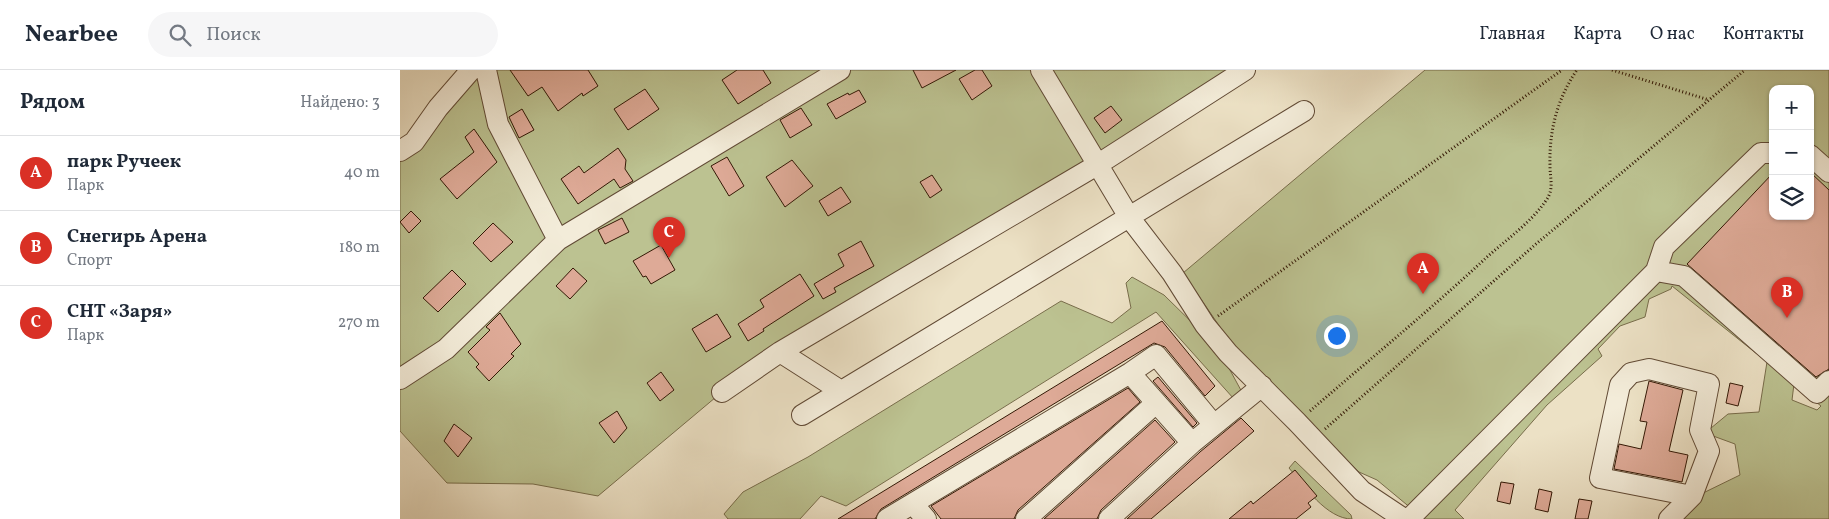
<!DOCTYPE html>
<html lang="ru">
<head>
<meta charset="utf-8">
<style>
	body { margin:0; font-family:Vollkorn,serif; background:#f6f6f7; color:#1f2937 }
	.controls { position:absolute; right:15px; top:15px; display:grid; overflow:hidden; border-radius:10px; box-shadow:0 1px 4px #0004 }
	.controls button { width:45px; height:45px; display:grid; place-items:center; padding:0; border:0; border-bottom:1px solid #e0e1e3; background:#fff; color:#1f2937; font:25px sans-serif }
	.you { position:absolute; left:936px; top:265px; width:18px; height:18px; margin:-12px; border:4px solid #fff; border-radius:50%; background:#1a73e8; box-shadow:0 0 0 8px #1a73e833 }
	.badge { display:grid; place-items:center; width:32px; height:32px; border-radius:50%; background:#d93025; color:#fff; font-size:16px; font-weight:700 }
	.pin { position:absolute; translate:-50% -41px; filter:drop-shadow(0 1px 2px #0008) }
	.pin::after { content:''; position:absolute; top:26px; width:18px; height:15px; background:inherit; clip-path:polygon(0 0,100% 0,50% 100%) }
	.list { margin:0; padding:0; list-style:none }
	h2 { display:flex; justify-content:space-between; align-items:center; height:65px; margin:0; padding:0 20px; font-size:21px }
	h2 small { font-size:16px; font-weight:400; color:#747a83 }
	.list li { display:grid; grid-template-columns:32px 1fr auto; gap:15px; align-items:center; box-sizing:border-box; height:75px; padding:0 20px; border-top:1px solid #e0e1e3 }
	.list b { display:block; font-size:19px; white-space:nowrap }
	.list p { margin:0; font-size:16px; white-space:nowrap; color:#747a83 }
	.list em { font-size:16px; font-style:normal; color:#747a83 }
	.icon { flex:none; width:28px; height:28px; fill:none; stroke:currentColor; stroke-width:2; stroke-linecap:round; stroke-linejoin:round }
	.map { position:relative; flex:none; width:1429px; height:449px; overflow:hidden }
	header { display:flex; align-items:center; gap:30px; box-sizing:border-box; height:70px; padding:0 25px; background:#fff; border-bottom:1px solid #e0e1e3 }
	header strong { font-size:24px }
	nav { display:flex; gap:28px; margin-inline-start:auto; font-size:18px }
	.search { width:350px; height:45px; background:#f6f6f7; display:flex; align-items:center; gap:12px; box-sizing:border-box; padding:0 18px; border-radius:28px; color:#747a83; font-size:19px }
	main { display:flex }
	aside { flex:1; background:#fff }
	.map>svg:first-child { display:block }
	.green { fill:#bcc291; stroke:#786d4b; fill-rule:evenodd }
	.building { fill:#deaa97; stroke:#331805 }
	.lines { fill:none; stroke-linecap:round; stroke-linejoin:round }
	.minor-casing { stroke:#614a35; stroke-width:22 }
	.path { stroke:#331805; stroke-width:3; stroke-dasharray:1 2.5; stroke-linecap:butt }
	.minor { stroke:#f3ecd9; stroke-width:20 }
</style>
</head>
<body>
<header>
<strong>Nearbee</strong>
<div class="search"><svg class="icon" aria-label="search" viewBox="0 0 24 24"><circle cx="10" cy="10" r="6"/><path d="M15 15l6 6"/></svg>Поиск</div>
<nav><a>Главная</a><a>Карта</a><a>О нас</a><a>Контакты</a></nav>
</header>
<main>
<aside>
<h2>Рядом<small>Найдено: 3</small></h2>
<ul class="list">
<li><span class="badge">A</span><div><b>парк Ручеек</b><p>Парк</p></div><em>40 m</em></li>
<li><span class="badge">B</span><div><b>Снегирь Арена</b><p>Спорт</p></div><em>180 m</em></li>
<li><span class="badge">C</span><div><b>СНТ «Заря»</b><p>Парк</p></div><em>270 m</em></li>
</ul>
</aside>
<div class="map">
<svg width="1429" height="449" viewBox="0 0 1429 449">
	<rect width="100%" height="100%" fill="#ece1c5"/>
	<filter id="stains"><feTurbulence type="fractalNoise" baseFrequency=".004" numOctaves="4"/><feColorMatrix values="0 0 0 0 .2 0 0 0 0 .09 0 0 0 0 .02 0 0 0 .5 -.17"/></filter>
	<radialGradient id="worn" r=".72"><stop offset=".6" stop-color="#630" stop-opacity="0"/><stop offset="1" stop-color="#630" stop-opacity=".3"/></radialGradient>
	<!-- green -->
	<path class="green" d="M71 0H853L322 322 198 426 133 414 47 413 0 361V81Z
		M1025 0H1429V449H1278L1299 425 1340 405 1335 374 1305 363 1328 344 1359 342 1367 292 1272 216 1271 219 1249 229 1245 247 1220 256 1198 279 1202 286 1147 335 1055 440 1064 449H1024L977 410 959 402 831 273 783 203ZM1373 19H1410V146H1373ZM1394 314 1421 336 1417 340 1392 330Z
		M732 207 764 225 818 278 843 324 834 329 756 242 446 436 421 426 400 449H328L324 444 343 422 408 387 661 231 712 253 731 238 726 213Z
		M895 391 951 445 952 449C927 449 904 416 889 398Z"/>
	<!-- building -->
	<path class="building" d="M110 0H188L198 16 183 26 182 23 158 41 142 17 128 26Z
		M337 0H363L371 13 338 34 322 10Z
		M513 0H556L522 18Z
		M575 0H582L592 16 572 30 559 9Z
		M245 19 259 39 228 60 214 39Z
		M459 20 466 32 436 49 427 34 448 23 449 25Z
		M711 36 722 50 705 63 694 48Z
		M401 38 412 55 390 68 380 50Z
		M122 39 134 60 119 68 109 47Z
		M74 59 97 92 57 129 40 109 74 82 65 67Z
		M218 78 226 90 225 99 233 111 220 118 214 109 178 134 161 109 179 96 184 103Z
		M327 87 344 116 329 126 311 96Z
		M392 90 413 116 385 137 366 107Z
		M1410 102 1429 120V299L1416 307 1287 194 1373 103V146H1410Z
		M532 105 542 120 530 128 520 112Z
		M441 117 451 132 428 146 419 131Z
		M11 141 21 151 9 163 0 152Z
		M222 148 229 162 205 174 198 160Z
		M93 153 113 172 91 192 73 173Z
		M461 171 474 196 434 218 436 222 423 229 414 214 444 196 438 184Z
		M261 175 275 200 251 214 246 206 243 207 233 191Z
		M173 198 187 211 170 229 156 216Z
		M52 200 66 214 38 242 23 228Z
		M400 204 414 226 363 259 364 261 348 271 338 254 364 237 360 230Z
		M100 243 121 274 111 284 114 286 89 311 76 297 79 294 68 282 90 260 86 257Z
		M317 244 331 267 306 282 292 259Z
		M762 251 815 316 805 326 765 277 754 273 481 439 475 449H438Z
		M261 302 274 320 260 331 247 313Z
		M758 307 797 353 793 357 753 311Z
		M1249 311 1283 320 1269 381 1288 385 1282 412 1214 399 1219 374 1241 379 1247 352 1240 351Z
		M1330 313 1343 316 1338 336 1326 333Z
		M728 318 740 332 618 440 614 449H541L531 436Z
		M217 341 227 358 214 373 199 353Z
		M841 348 854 361 751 449H727L800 382Z
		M755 350 775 372 701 440 697 449H644Z
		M54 354 72 368 58 387 44 371Z
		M895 400 917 426 908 433 911 437 896 449H829L851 431 853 434Z
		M1101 412 1114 414 1110 434 1097 431Z
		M1139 419 1152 422 1148 442 1135 439Z
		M1179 429 1192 431 1188 449H1175Z"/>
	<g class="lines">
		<defs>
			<path id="minor" d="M86 0 98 54 158 170
				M641 0 729 147 772 203 805 255 828 283 897 352 962 421 1004 449
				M0 81 14 72 38 38 71 0
				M1410 85 1429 102
				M1256 201 1284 206 1417 323 1429 311
				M380 282 441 321
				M730 303 792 373
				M0 309 46 279 158 170 440 0
				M322 322 380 282 697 95 845 0
				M402 345 904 41
				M513 434 526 449
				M487 449 730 303 756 285 814 355
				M626 449 756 333
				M709 449 792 373 862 316
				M1009 449 1256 201 1264 177 1361 83H1373
				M1269 449 1292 426 1309 381 1300 360 1309 314 1249 299 1231 303 1220 315 1200 408 1292 426"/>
		</defs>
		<!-- minor casing -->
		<use href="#minor" class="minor-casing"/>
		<!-- path -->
		<path class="path" d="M1212 0 1309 30
			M818 246 1162 0
			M910 341C969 290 1030 240 1087 187 1107 169 1132 152 1147 129 1154 118 1150 109 1150 96 1149 61 1157 29 1177 0
			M925 359 1136 174 1345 0"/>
		<!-- minor -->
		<use href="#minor" class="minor"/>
	</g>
	<rect width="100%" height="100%" filter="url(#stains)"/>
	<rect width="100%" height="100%" fill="url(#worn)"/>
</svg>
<div class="controls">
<button>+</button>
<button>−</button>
<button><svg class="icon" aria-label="layers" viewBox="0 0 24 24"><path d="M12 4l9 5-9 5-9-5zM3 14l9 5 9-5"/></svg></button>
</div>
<div class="you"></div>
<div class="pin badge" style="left:1023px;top:224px">A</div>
<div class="pin badge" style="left:1387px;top:248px">B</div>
<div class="pin badge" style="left:269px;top:188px">C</div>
</div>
</main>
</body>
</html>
